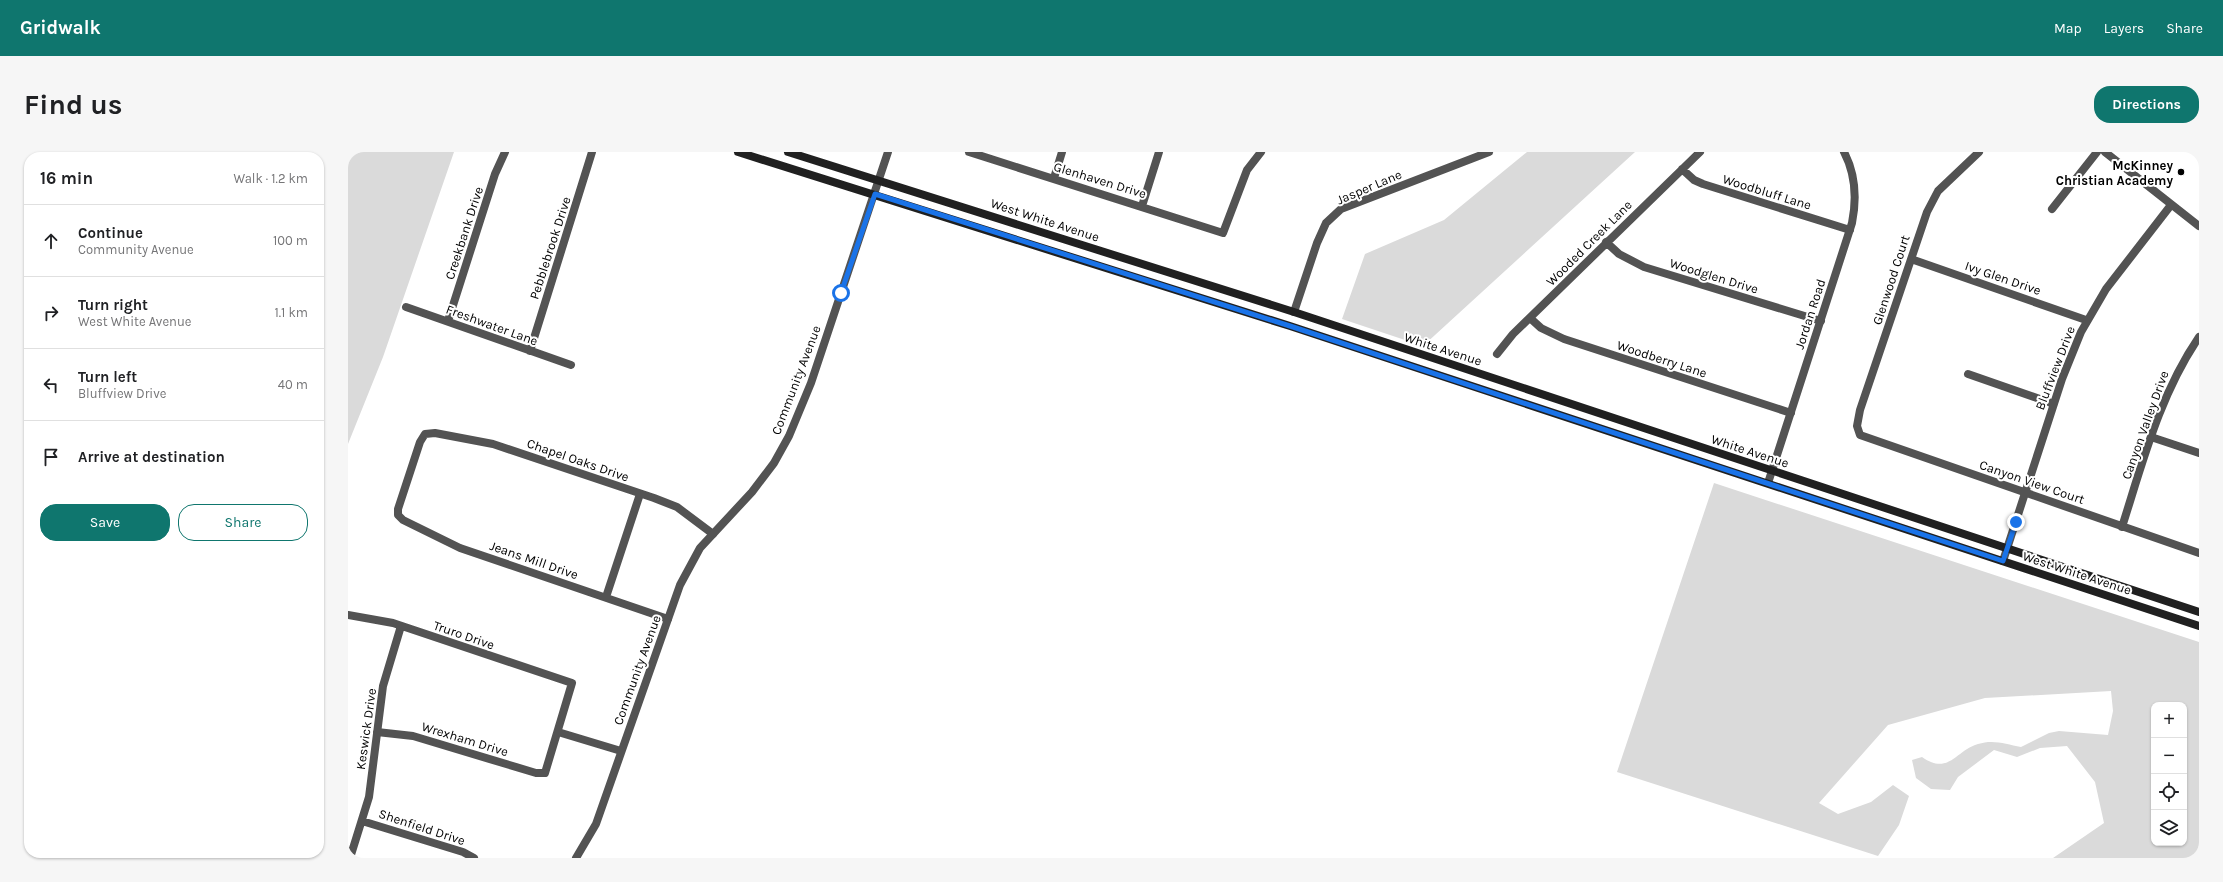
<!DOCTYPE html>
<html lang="en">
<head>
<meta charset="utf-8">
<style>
	body { margin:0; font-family:Karla,sans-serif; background:#f6f6f6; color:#202124 }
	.controls { position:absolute; right:12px; bottom:12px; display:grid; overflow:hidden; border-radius:8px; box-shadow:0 1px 3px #0004 }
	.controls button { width:36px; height:36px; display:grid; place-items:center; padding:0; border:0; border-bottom:1px solid #e0e0e0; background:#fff; color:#202124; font:20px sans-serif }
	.stop { position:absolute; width:12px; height:12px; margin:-9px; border:3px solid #1a73e8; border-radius:50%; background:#fff }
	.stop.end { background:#1a73e8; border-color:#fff; box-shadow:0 1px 4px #0008 }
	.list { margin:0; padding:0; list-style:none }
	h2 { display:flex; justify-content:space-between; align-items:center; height:52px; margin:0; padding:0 16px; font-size:17px }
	h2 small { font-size:13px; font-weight:400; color:#757577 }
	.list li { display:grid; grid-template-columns:26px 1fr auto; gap:12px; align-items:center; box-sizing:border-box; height:72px; padding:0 16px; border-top:1px solid #e0e0e0 }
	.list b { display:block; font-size:15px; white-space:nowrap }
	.list p { margin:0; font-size:13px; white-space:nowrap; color:#757577 }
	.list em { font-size:13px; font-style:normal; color:#757577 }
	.actions { display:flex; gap:8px; padding:12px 16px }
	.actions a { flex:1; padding:9px 0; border:1px solid #0f766e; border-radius:16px; text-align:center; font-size:14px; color:#0f766e }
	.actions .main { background:#0f766e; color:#fff }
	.icon { flex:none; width:22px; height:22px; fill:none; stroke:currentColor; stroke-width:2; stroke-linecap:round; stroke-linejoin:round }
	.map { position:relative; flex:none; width:1851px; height:706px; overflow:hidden; border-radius:16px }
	header { display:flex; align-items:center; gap:24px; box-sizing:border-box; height:56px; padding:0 20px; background:#0f766e; color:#fff }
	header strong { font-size:19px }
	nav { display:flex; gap:22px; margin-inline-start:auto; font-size:14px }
	.intro { display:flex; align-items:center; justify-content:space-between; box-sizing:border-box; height:96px; padding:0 24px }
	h1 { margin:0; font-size:28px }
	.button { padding:10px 18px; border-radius:16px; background:#0f766e; color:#fff; font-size:14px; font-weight:700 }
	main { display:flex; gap:24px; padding:0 24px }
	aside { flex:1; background:#fff; border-radius:16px; box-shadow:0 1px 3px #0004 }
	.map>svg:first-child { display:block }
	.green { fill:#dadada; fill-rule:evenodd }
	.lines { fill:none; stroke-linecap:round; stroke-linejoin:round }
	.minor { stroke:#535353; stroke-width:8 }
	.tertiary { stroke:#535353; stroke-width:8 }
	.secondary { stroke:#202020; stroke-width:8 }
	.route { stroke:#1a73e8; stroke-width:5 }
	.poi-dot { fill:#000; stroke:#fff; stroke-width:1.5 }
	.labels { text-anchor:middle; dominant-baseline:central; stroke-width:4; stroke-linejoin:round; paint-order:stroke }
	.poi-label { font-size:13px; font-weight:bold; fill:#000; stroke:#fff; text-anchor:end }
	.street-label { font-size:13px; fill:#000; stroke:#fff }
</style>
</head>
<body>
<header>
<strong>Gridwalk</strong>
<nav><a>Map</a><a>Layers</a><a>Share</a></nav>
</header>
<div class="intro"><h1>Find us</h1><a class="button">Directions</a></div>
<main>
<aside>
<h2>16 min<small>Walk · 1.2 km</small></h2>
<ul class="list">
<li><svg class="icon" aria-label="ahead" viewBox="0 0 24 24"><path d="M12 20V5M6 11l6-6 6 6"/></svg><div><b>Continue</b><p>Community Avenue</p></div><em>100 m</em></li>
<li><svg class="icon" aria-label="right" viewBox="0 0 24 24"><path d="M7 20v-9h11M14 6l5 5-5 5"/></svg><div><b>Turn right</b><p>West White Avenue</p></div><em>1.1 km</em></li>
<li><svg class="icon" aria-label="left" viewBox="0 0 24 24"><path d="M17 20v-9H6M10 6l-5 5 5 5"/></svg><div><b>Turn left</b><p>Bluffview Drive</p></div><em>40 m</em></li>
<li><svg class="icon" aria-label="arrive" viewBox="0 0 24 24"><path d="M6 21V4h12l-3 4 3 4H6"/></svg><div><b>Arrive at destination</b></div></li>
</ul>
<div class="actions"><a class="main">Save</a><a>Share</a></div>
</aside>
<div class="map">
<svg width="1851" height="706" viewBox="0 0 1851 706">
	<rect width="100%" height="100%" fill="#fff"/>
	<!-- green -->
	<path class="green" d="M0 0H106L35 205 0 292Z
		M1179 0H1287L1075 194 994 167 1017 102 1096 68Z
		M1366 331 1851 490V706H1705L1756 671 1747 630 1719 594 1692 596 1669 605 1646 598 1610 625 1602 638 1583 637 1568 626 1564 608 1574 605C1601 624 1608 598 1630 592 1645 587 1658 592 1673 595L1701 581 1711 579 1760 583 1765 559 1763 539 1637 546 1540 573 1471 651 1490 662 1523 650 1545 633 1561 644 1551 673 1530 704 1269 620ZM1806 553H1836V691H1806Z"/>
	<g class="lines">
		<!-- minor -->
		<path class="minor" d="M621 0 875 81 899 18 913 0
			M1631 0 1590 39 1579 60 1512 258 1509 274 1512 283 1851 401
			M1334 17 1346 28 1355 32 1502 78
			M706 26 714 0
			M794 54 811 0
			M1704 57 1749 0
			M1258 90 1271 102 1296 115 1473 169
			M1563 107 1738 168
			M58 155 223 213
			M946 160 969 91 978 71 993 57 1141 0
			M1182 166 1193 176 1216 187 1443 261
			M100 169 147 22 157 0
			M182 199 244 0
			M1149 202 1165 182 1352 0
			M1620 222 1706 252
			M1803 285 1851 301
			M1774 375C1795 309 1812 242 1851 185
			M1655 409 1714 227 1733 180 1758 137 1823 53
			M258 445 292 342
			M0 463 45 471 224 531 197 621H188L65 584 29 580
			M320 467 112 396 55 368 50 363V357L72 290 77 282 87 281 145 292 306 346 329 355 365 382
			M210 580 273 599
			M14 669 115 700 126 706
			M2 706 21 645 35 534 53 474"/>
		<!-- tertiary -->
		<path class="tertiary" d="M1757 0 1851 74
			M1420 331 1504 71C1509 46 1508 23 1496 0
			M228 706 248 672 332 433 352 396 404 340 426 311 441 284 463 231 540 0"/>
		<!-- secondary -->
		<path class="secondary" d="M390 0 942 174 1851 474
			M440 0 946 160 1851 460"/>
	</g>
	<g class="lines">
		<!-- route -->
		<path class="route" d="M493 141 527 42 942 174 1655 409 1668 370"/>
	</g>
	<!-- markers -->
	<circle class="poi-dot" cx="1833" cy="20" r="4"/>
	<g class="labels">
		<!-- poi labels -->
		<g class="poi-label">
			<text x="1825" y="13">McKinney<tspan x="1825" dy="15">Christian Academy</tspan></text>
		</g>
		<!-- street labels -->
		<g class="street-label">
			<text transform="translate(752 28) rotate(17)">Glenhaven Drive</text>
			<text transform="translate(1021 35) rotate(-23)">Jasper Lane</text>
			<text transform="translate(1419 40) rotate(17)">Woodbluff Lane</text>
			<text transform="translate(697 68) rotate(18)">West White Avenue</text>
			<text transform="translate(116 81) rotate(-72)">Creekbank Drive</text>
			<text transform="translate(1241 91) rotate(-45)">Wooded Creek Lane</text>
			<text transform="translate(202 96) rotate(-72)">Pebblebrook Drive</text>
			<text transform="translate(1366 124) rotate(17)">Woodglen Drive</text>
			<text transform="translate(1655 126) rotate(19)">Ivy Glen Drive</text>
			<text transform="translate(1543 128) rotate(-72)">Glenwood Court</text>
			<text transform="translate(1462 162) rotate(-72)">Jordan Road</text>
			<text transform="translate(144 173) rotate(20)">Freshwater Lane</text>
			<text transform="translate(1095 197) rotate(18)">White Avenue</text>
			<text transform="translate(1314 207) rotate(18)">Woodberry Lane</text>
			<text transform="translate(1707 216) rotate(-69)">Bluffview Drive</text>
			<text transform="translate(448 228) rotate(-69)">Community Avenue</text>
			<text transform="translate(1797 273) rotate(-70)">Canyon Valley Drive</text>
			<text transform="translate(1402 299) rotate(18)">White Avenue</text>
			<text transform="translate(230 308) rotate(19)">Chapel Oaks Drive</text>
			<text transform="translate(1684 330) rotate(19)">Canyon View Court</text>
			<text transform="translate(186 408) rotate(19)">Jeans Mill Drive</text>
			<text transform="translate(1729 421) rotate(18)">West White Avenue</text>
			<text transform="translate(116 483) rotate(19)">Truro Drive</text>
			<text transform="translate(289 518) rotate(-70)">Community Avenue</text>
			<text transform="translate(18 577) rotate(-82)">Keswick Drive</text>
			<text transform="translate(117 587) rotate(17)">Wrexham Drive</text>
			<text transform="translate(74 675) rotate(18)">Shenfield Drive</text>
		</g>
	</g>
</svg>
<div class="controls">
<button>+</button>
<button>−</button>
<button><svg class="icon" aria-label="locate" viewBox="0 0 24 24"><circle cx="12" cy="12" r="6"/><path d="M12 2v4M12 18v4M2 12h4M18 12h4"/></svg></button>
<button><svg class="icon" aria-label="layers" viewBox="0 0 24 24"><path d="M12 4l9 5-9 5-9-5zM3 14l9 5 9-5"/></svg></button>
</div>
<div class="stop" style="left:493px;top:141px"></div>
<div class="stop end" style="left:1668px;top:370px"></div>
</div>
</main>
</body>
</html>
